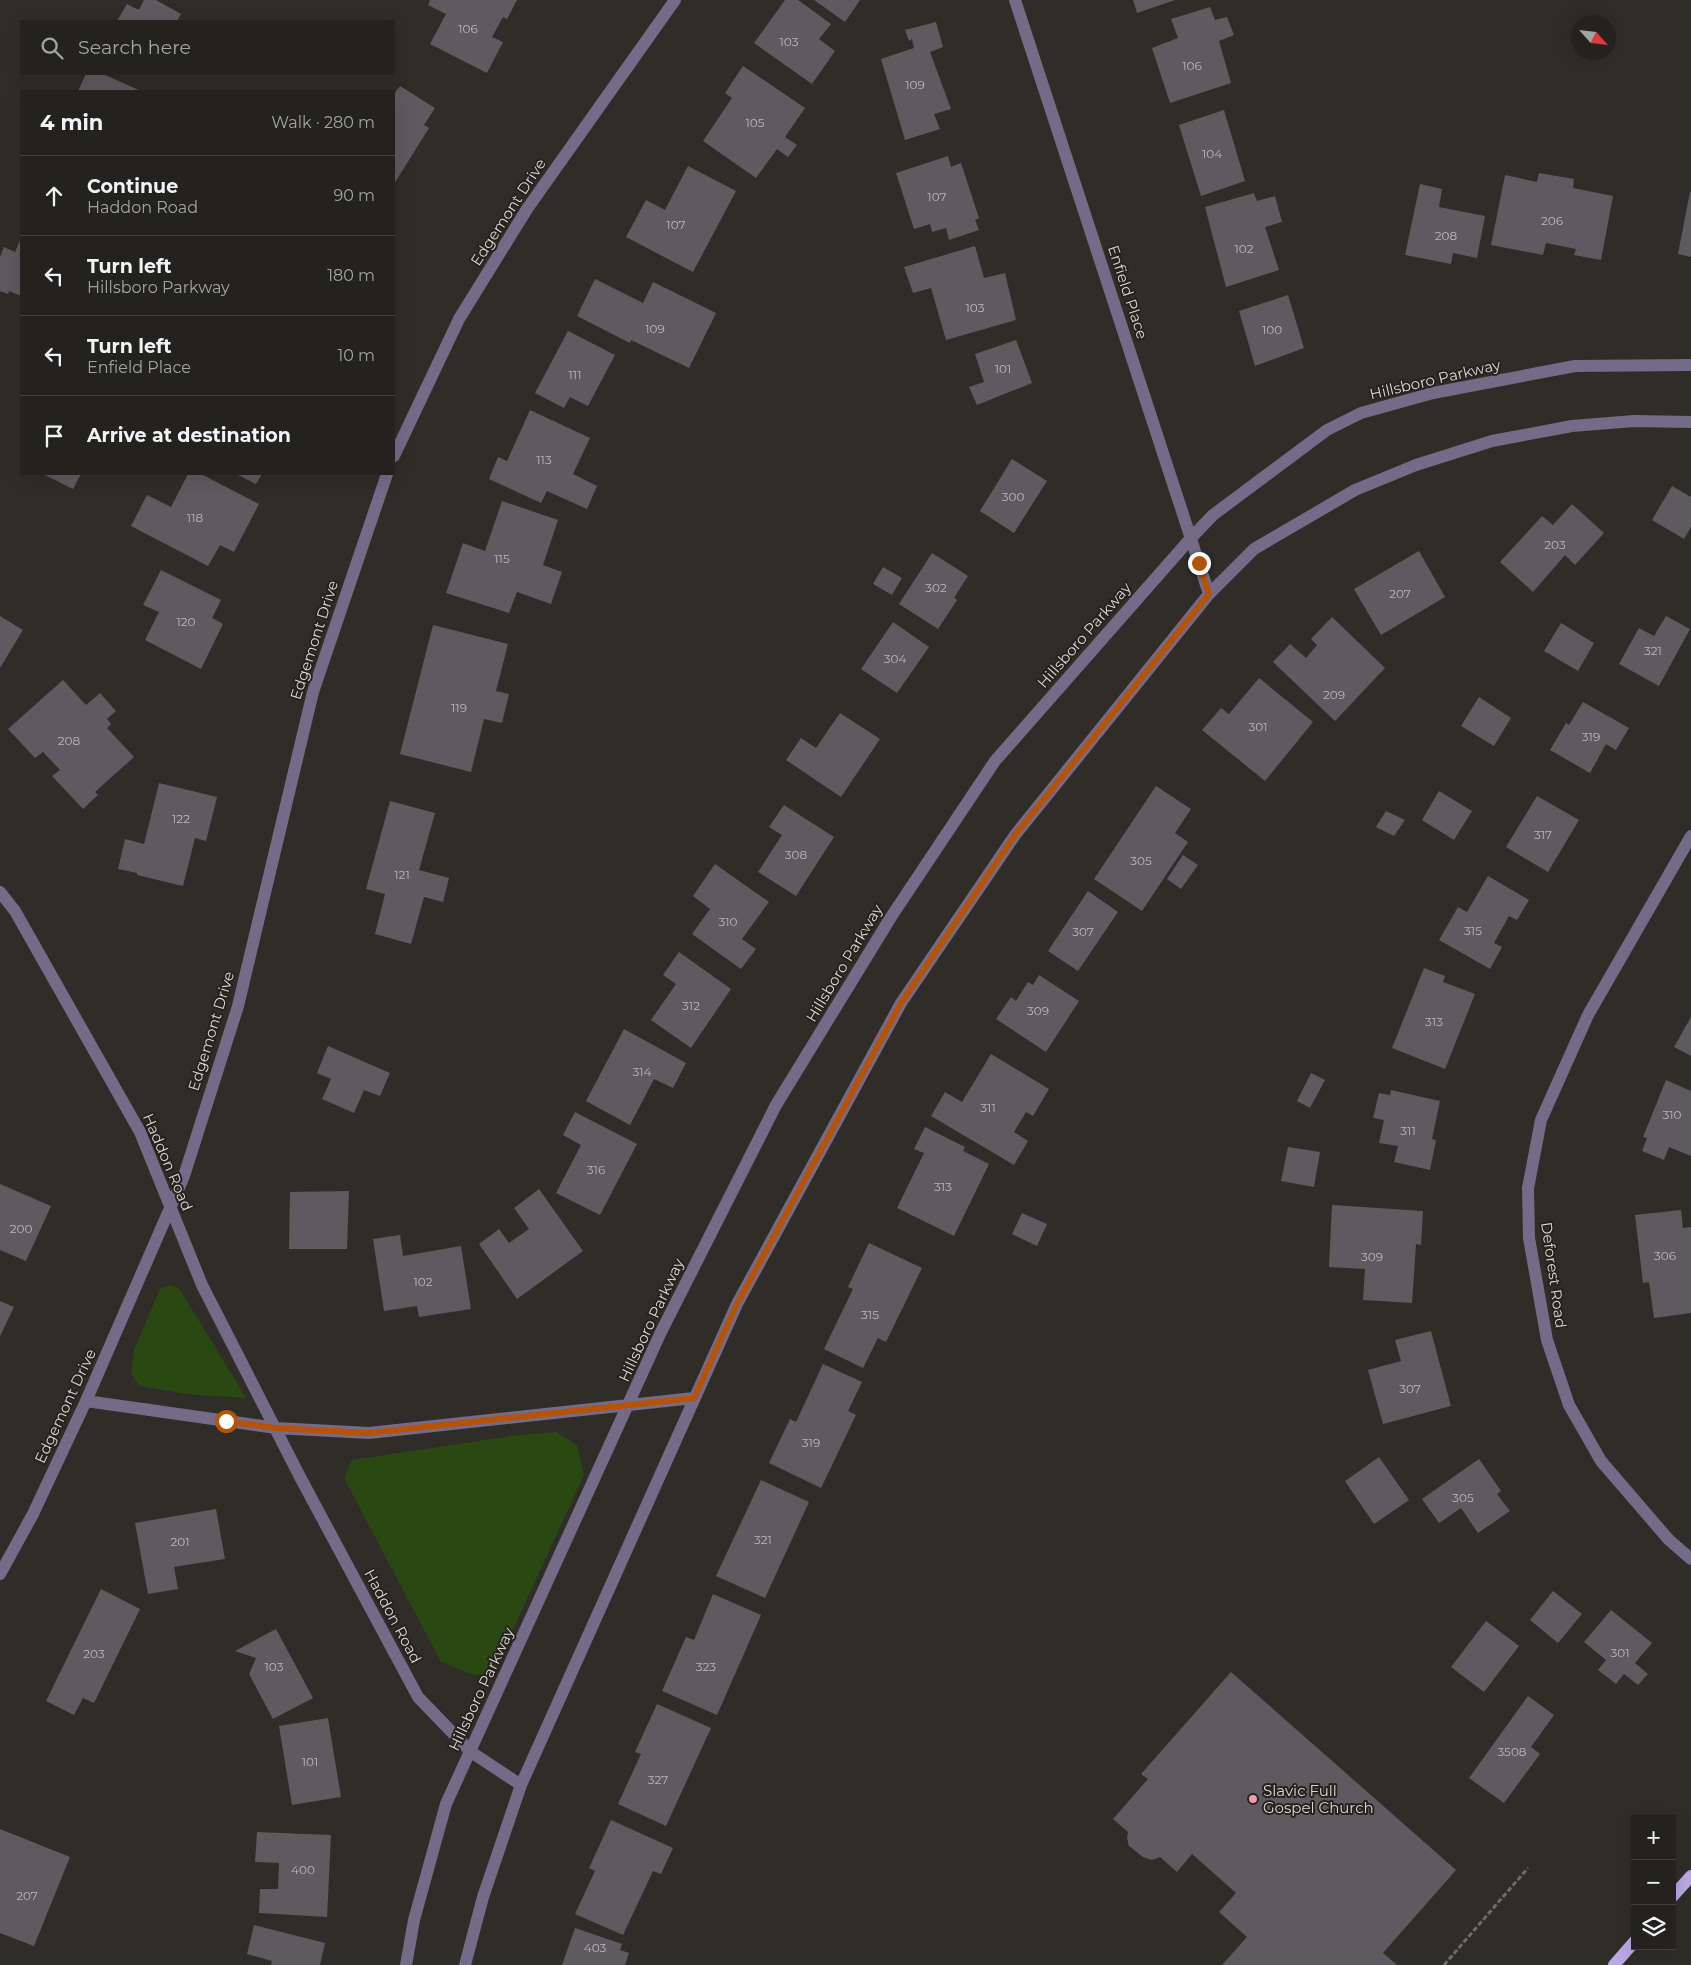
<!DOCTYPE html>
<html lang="en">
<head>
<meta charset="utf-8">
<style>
	body { margin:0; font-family:Montserrat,sans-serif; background:#302f2b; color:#f1f3f6 }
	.controls { position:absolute; right:15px; bottom:15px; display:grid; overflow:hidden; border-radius:0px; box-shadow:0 5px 20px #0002 }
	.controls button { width:45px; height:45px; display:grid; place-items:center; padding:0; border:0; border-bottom:1px solid #413f3c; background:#24221e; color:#f1f3f6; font:25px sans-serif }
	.compass { position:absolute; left:1571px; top:15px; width:45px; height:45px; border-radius:50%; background:#24221e; box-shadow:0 5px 20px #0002; rotate:117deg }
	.stop { position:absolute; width:15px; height:15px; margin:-11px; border:4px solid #b45309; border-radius:50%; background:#fff }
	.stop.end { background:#b45309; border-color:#fff; box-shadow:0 1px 5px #0008 }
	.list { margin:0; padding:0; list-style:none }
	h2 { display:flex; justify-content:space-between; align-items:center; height:65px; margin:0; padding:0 20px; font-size:21px }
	h2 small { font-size:16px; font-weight:400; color:#a3a4a4 }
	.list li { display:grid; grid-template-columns:32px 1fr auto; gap:15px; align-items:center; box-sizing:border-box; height:80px; padding:0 20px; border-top:1px solid #413f3c }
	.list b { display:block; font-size:19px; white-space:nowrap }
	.list p { margin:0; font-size:16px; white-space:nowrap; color:#a3a4a4 }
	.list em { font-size:16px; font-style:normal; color:#a3a4a4 }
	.icon { flex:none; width:28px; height:28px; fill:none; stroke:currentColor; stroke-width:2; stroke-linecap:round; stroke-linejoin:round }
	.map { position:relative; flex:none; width:1691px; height:1965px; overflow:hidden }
	.search { position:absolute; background:#24221e; box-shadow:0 5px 20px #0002; left:20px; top:20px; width:375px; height:55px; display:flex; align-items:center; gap:12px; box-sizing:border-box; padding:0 18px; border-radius:0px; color:#a3a4a4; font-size:19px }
	.panel { position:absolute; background:#24221e; box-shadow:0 5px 20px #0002; left:20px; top:90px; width:375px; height:385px; border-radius:0px }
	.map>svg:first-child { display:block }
	.green { fill:#2a4912 }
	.building { fill:#5e5a5f }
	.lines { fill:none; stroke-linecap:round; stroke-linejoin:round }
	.path { stroke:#6f6c68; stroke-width:3; stroke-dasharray:5 2.5; stroke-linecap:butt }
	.minor { stroke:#736b88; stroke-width:12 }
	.major { stroke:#b8a8e4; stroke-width:12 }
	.route { stroke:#b45309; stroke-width:6 }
	.poi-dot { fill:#f29ab0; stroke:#26231e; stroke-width:2 }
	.labels { text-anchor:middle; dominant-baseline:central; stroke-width:4; stroke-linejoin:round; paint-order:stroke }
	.number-label { font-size:12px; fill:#bab8b7 }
	.street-label { font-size:15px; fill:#d9d7d4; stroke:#26231e }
	.poi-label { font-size:15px; fill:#d9d7d4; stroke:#26231e; text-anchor:start }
</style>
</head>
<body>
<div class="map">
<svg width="1691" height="1965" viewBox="0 0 1691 1965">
	<rect width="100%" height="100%" fill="#302d28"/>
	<!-- green -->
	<path class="green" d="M169 1285 179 1288 246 1398 186 1394 140 1386 131 1374 134 1350 160 1289Z
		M556 1432 577 1445 584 1475 493 1673 474 1675 441 1662 344 1478 352 1460 511 1436Z"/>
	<!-- building -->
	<path class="building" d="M144 0H156L181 14 177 21H117L127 4 139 10Z
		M430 0H517L507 19 503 17 492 37 503 42 487 73 430 44 446 14 428 5Z
		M785 0H798L831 24 819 39 835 51 812 84 754 43Z
		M814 0H860L845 22Z
		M1133 0H1175L1137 13Z
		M1210 7 1215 20 1227 17 1234 35 1219 41 1231 83 1170 103 1152 48 1178 38 1171 19Z
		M936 22 943 47 930 52 951 109 934 114 940 129 905 140 881 59 914 48 912 39 909 41 905 30Z
		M743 66 805 108 785 137 797 145 788 157 777 149 756 178 703 141 732 98 725 93Z
		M86 74H103L141 91H78Z
		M400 86 435 108 424 125 429 128 394 184V94Z
		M1224 110 1245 181 1201 196 1179 125Z
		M948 156 951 167 961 163 979 218 975 220 979 230 949 240 946 228 932 232 930 224 914 229 896 173Z
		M688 166 736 191 693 272 626 237 646 200 665 210Z
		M1539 173 1574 179 1573 188 1613 196 1601 260 1574 255 1576 249 1546 243 1543 255 1491 245 1505 175 1537 182Z
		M1420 184 1442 189 1439 207 1485 216 1477 258 1453 253 1451 264 1405 255Z
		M1690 192H1691V257L1678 254Z
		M1254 193 1257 201 1275 196 1282 222 1265 227 1279 270 1226 287 1205 207Z
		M21 238V296L9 291 8 294 0 291V257L4 247 15 252Z
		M975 246 984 278 1005 273 1016 320 946 340 931 288 913 293 904 267Z
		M595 279 643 303 653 282 716 313 689 368 631 340 630 343 577 316Z
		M1288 295 1304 348 1255 366 1239 311Z
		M568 331 615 355 588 406 570 397 564 408 535 393Z
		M1016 340 1032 383 977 405 969 387 984 382 975 354Z
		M530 410 590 438 573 474 597 486 587 509 547 491 541 503 489 479 498 457 507 461Z
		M1012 459 1047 481 1014 533 980 511Z
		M43 474H81L73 489Z
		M188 474H201L259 504 234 552 220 545 208 566 131 526 147 495 171 507Z
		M236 474H262L256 484Z
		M1672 486 1691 497V527L1684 539 1652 520Z
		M502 501 558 520 543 565 562 572 551 604 517 592 509 613 446 593 463 543 485 551Z
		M1572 504 1604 533 1575 565 1565 555 1533 592 1500 562 1542 516 1553 525Z
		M1419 551 1445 597 1381 635 1354 589Z
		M932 553 968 576 954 598 957 600 938 629 899 604Z
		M883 567 902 578 892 595 873 584Z
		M161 570 221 600 212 618 223 624 201 669 145 640 159 612 143 605Z
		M0 616 23 630 0 668Z
		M1666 616 1690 629 1659 686 1619 664 1639 628 1654 636Z
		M1332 617 1385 668 1335 721 1273 662 1290 644 1306 658 1317 645 1311 639Z
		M893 622 929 647 897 693 861 669Z
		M1561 623 1594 643 1578 671 1544 651Z
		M433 625 508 644 496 691 509 694 502 723 484 719 471 772 400 754Z
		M1259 678 1313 722 1265 781 1202 730 1221 708 1229 714Z
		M63 680 86 705 100 693 116 711 107 719 111 724 107 728 134 757 95 792 98 795 83 809 52 776 60 770 43 752 35 758 8 729Z
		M1479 697 1511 718 1494 746 1461 726Z
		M1583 702 1629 728 1616 750 1606 744 1590 773 1550 750 1566 723 1569 725Z
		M840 713 880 739 841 797 786 760 801 738 816 748Z
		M159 783 217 797 206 841 195 838 183 886 137 875V873L118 869 125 839 144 844Z
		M1156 786 1191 809 1175 833 1188 842 1142 911 1094 879Z
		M1439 791 1472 811 1454 840 1422 820Z
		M1537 796 1579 820 1548 872 1506 847Z
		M390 801 435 813 419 870 449 878 443 902 424 897 411 944 375 934 385 894 366 889Z
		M784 805 834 837 796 896 758 872 782 835 769 827Z
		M1386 811 1405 820 1394 836 1376 827Z
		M1183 855 1198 865 1181 889 1167 879Z
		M715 864 769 902 742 939 756 949 741 969 692 934 710 909 693 896Z
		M1488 876 1529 900 1517 920 1509 916 1494 943 1502 947 1490 969 1439 940 1458 907 1467 912Z
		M1088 891 1118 912 1078 971 1048 951Z
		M679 952 731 989 691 1048 651 1020 676 984 663 975Z
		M1424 968 1445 976 1443 982 1475 994 1445 1069 1392 1048Z
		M1039 975 1079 1001 1046 1052 996 1019 1011 997 1016 1001 1028 982 1033 985Z
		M1691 1017V1056L1674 1047Z
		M624 1029 686 1063 673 1088 654 1079 630 1125 586 1101Z
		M328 1046 390 1073 380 1096 364 1090 354 1113 322 1099 331 1079 317 1073Z
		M991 1054 1049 1089 1033 1116 1026 1112 1014 1132 1028 1141 1014 1165 931 1116 945 1092 962 1102Z
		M1311 1073 1325 1080 1310 1108 1297 1101Z
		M1666 1080 1691 1091V1156L1669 1147 1664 1160 1642 1151 1647 1138 1643 1137Z
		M1391 1090 1440 1101 1432 1139 1436 1140 1430 1170 1394 1162 1398 1146 1379 1143 1384 1120 1373 1118 1379 1093 1390 1095Z
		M575 1112 637 1144 600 1215 556 1193 581 1145 563 1135Z
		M925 1127 965 1147 963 1151 989 1164 954 1236 897 1208 924 1153 914 1149Z
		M1288 1147 1320 1152 1314 1187 1281 1181Z
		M0 1184 51 1206 26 1261 0 1250Z
		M539 1189 583 1251 517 1299 479 1244 499 1229 509 1243 529 1229 514 1208Z
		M349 1191 347 1249H289L290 1192Z
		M1332 1205 1423 1211 1421 1245 1416 1244 1412 1303 1363 1300 1365 1269 1329 1267Z
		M1681 1210 1683 1228 1691 1227V1313L1654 1318 1649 1282 1643 1283 1635 1215Z
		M1022 1213 1047 1224 1037 1246 1012 1234Z
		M400 1235 403 1256 461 1246 471 1309 419 1317 417 1306 384 1311 373 1239Z
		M869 1243 922 1268 886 1342 878 1338 863 1368 824 1349 853 1289 848 1287Z
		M0 1301 14 1307 0 1336Z
		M1431 1331 1451 1406 1383 1424 1368 1370 1401 1361 1395 1340Z
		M823 1364 862 1382 848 1411 856 1415 821 1488 769 1463 790 1419 796 1422Z
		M1379 1457 1409 1500 1374 1524 1345 1481Z
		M1479 1459 1501 1491 1497 1494 1510 1511 1478 1533 1461 1508 1439 1523 1422 1499Z
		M761 1480 809 1502 765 1598 716 1576Z
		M216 1509 225 1559 174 1567 178 1589 148 1594 135 1523Z
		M101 1589 140 1609 94 1703 83 1698 74 1715 46 1701Z
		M1553 1591 1582 1614 1558 1643 1530 1620Z
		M713 1594 761 1615 717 1715 662 1691 686 1637 694 1640Z
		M1611 1610 1652 1643 1635 1663 1648 1674 1638 1685 1624 1674 1616 1684 1598 1670 1606 1660 1584 1642Z
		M1486 1621 1519 1646 1484 1692 1451 1667Z
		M276 1629 313 1698 273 1719 249 1674 256 1658 235 1651Z
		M1231 1672 1456 1870 1383 1953 1397 1965H1222L1247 1937 1219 1912 1236 1893 1192 1854 1177 1872 1160 1857 1152 1860 1143 1857 1129 1846 1127 1838 1128 1832 1113 1819 1148 1779 1141 1774Z
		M1528 1696 1554 1715 1531 1747 1540 1754 1504 1803 1469 1778Z
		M657 1704 711 1728 666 1826 618 1804 641 1754 635 1752Z
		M328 1718 341 1797 292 1805 279 1726Z
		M611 1820 673 1848 661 1874 653 1871 623 1935 575 1914 595 1871 589 1868Z
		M0 1829 70 1857 34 1946 0 1933Z
		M257 1832 331 1835 327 1917 259 1913 260 1889H278L279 1863 255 1862Z
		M254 1925 325 1943 320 1965H271L272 1961 247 1954Z
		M575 1928 622 1944 620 1950 629 1953 625 1965H562Z"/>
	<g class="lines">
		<!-- path -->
		<path class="path" d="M1444 1965 1528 1868"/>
		<!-- minor -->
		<path class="minor" d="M1015 0 1209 594
			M394 456 459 319 527 209 675 0
			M1691 836 1588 1015 1541 1120 1528 1188 1529 1238 1547 1340 1569 1405 1601 1461 1669 1540 1691 1559
			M0 892 15 911 140 1132 202 1285 300 1477 418 1697 471 1752 521 1785
			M86 1401 276 1428 369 1433 694 1398
			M0 1574 33 1514 86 1401 184 1176 238 1006 313 692 387 474
			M406 1965 414 1920 446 1804 661 1332 776 1105 891 917 995 761 1191 538 1213 515 1327 430 1361 413 1433 393 1575 366 1691 365
			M465 1965 483 1897 521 1785 737 1304 901 1003 1015 835 1209 594 1254 549 1355 490 1416 465 1492 441 1572 426 1634 421 1691 422"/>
		<!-- major -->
		<path class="major" d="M1672 1897 1691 1876
			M1614 1965 1635 1941"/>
	</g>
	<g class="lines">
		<!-- route -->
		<path class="route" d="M226 1421 276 1428 369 1433 694 1398 737 1304 901 1003 1015 835 1209 594 1199 563"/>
	</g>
	<!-- markers -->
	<circle class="poi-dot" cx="1253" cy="1799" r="5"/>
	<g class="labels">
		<!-- number labels -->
		<g class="number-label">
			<text x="468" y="28">106</text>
			<text x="789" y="41">103</text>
			<text x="1192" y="65">106</text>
			<text x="915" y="84">109</text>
			<text x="755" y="122">105</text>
			<text x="1212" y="153">104</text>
			<text x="937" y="196">107</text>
			<text x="1552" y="220">206</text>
			<text x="676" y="224">107</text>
			<text x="1446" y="235">208</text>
			<text x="1244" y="248">102</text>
			<text x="975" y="307">103</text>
			<text x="655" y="328">109</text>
			<text x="1272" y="329">100</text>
			<text x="1003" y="368">101</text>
			<text x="575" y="374">111</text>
			<text x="544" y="459">113</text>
			<text x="1013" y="496">300</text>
			<text x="195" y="517">118</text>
			<text x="1555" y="544">203</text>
			<text x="502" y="558">115</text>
			<text x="936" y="587">302</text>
			<text x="1400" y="593">207</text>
			<text x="186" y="621">120</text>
			<text x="1653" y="650">321</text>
			<text x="895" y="658">304</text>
			<text x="1334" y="694">209</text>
			<text x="459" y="707">119</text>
			<text x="1258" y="726">301</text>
			<text x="1591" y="736">319</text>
			<text x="69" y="740">208</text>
			<text x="181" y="818">122</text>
			<text x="1543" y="834">317</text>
			<text x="796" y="854">308</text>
			<text x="1141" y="860">305</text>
			<text x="402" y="874">121</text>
			<text x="728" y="921">310</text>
			<text x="1473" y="930">315</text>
			<text x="1083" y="931">307</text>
			<text x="691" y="1005">312</text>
			<text x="1038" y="1010">309</text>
			<text x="1434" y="1021">313</text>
			<text x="642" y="1071">314</text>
			<text x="988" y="1107">311</text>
			<text x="1672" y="1114">310</text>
			<text x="1408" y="1130">311</text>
			<text x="596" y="1169">316</text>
			<text x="943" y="1186">313</text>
			<text x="21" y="1228">200</text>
			<text x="1665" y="1255">306</text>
			<text x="1372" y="1256">309</text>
			<text x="423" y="1281">102</text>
			<text x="870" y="1314">315</text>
			<text x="1410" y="1388">307</text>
			<text x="811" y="1442">319</text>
			<text x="1463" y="1497">305</text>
			<text x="763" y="1539">321</text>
			<text x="180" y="1541">201</text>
			<text x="1620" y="1652">301</text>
			<text x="94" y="1653">203</text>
			<text x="274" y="1666">103</text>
			<text x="706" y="1666">323</text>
			<text x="1512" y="1751">3508</text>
			<text x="310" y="1761">101</text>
			<text x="658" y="1779">327</text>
			<text x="303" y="1869">400</text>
			<text x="27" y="1895">207</text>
			<text x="595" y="1947">403</text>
		</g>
		<!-- street labels -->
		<g class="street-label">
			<text transform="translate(508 212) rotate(-57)">Edgemont Drive</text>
			<text transform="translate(1128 292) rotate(72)">Enfield Place</text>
			<text transform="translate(1435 379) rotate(-13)">Hillsboro Parkway</text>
			<text transform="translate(1084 635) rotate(-49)">Hillsboro Parkway</text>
			<text transform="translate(314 640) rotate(-72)">Edgemont Drive</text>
			<text transform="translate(844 963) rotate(-59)">Hillsboro Parkway</text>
			<text transform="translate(211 1031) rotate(-73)">Edgemont Drive</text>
			<text transform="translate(168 1162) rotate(67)">Haddon Road</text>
			<text transform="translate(1554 1275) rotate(82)">Deforest Road</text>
			<text transform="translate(651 1320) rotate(-65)">Hillsboro Parkway</text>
			<text transform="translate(65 1406) rotate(-65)">Edgemont Drive</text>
			<text transform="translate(393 1616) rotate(62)">Haddon Road</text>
			<text transform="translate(481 1689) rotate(-65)">Hillsboro Parkway</text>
		</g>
		<!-- poi labels -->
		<g class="poi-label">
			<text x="1263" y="1790">Slavic Full<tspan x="1263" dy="17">Gospel Church</tspan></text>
		</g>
	</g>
</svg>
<div class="controls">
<button>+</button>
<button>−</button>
<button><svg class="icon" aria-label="layers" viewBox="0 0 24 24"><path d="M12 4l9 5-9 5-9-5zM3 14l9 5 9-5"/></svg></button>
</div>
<svg class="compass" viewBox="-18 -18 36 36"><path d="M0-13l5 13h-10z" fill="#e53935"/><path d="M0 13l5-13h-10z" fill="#a3a4a4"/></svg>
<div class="stop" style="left:226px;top:1421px"></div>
<div class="stop end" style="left:1199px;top:563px"></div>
<div class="search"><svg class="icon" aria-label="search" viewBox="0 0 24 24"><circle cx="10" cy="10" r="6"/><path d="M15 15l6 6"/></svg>Search here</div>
<section class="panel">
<h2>4 min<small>Walk · 280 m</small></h2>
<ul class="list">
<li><svg class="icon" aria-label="ahead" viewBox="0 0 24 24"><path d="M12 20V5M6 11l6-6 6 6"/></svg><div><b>Continue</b><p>Haddon Road</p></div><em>90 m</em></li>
<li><svg class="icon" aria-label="left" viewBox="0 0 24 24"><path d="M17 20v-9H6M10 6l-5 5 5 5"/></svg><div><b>Turn left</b><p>Hillsboro Parkway</p></div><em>180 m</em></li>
<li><svg class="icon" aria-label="left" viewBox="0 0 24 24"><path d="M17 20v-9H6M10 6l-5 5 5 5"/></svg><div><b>Turn left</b><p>Enfield Place</p></div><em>10 m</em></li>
<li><svg class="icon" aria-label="arrive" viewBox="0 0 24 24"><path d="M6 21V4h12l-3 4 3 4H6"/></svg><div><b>Arrive at destination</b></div></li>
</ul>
</section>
</div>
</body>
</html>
